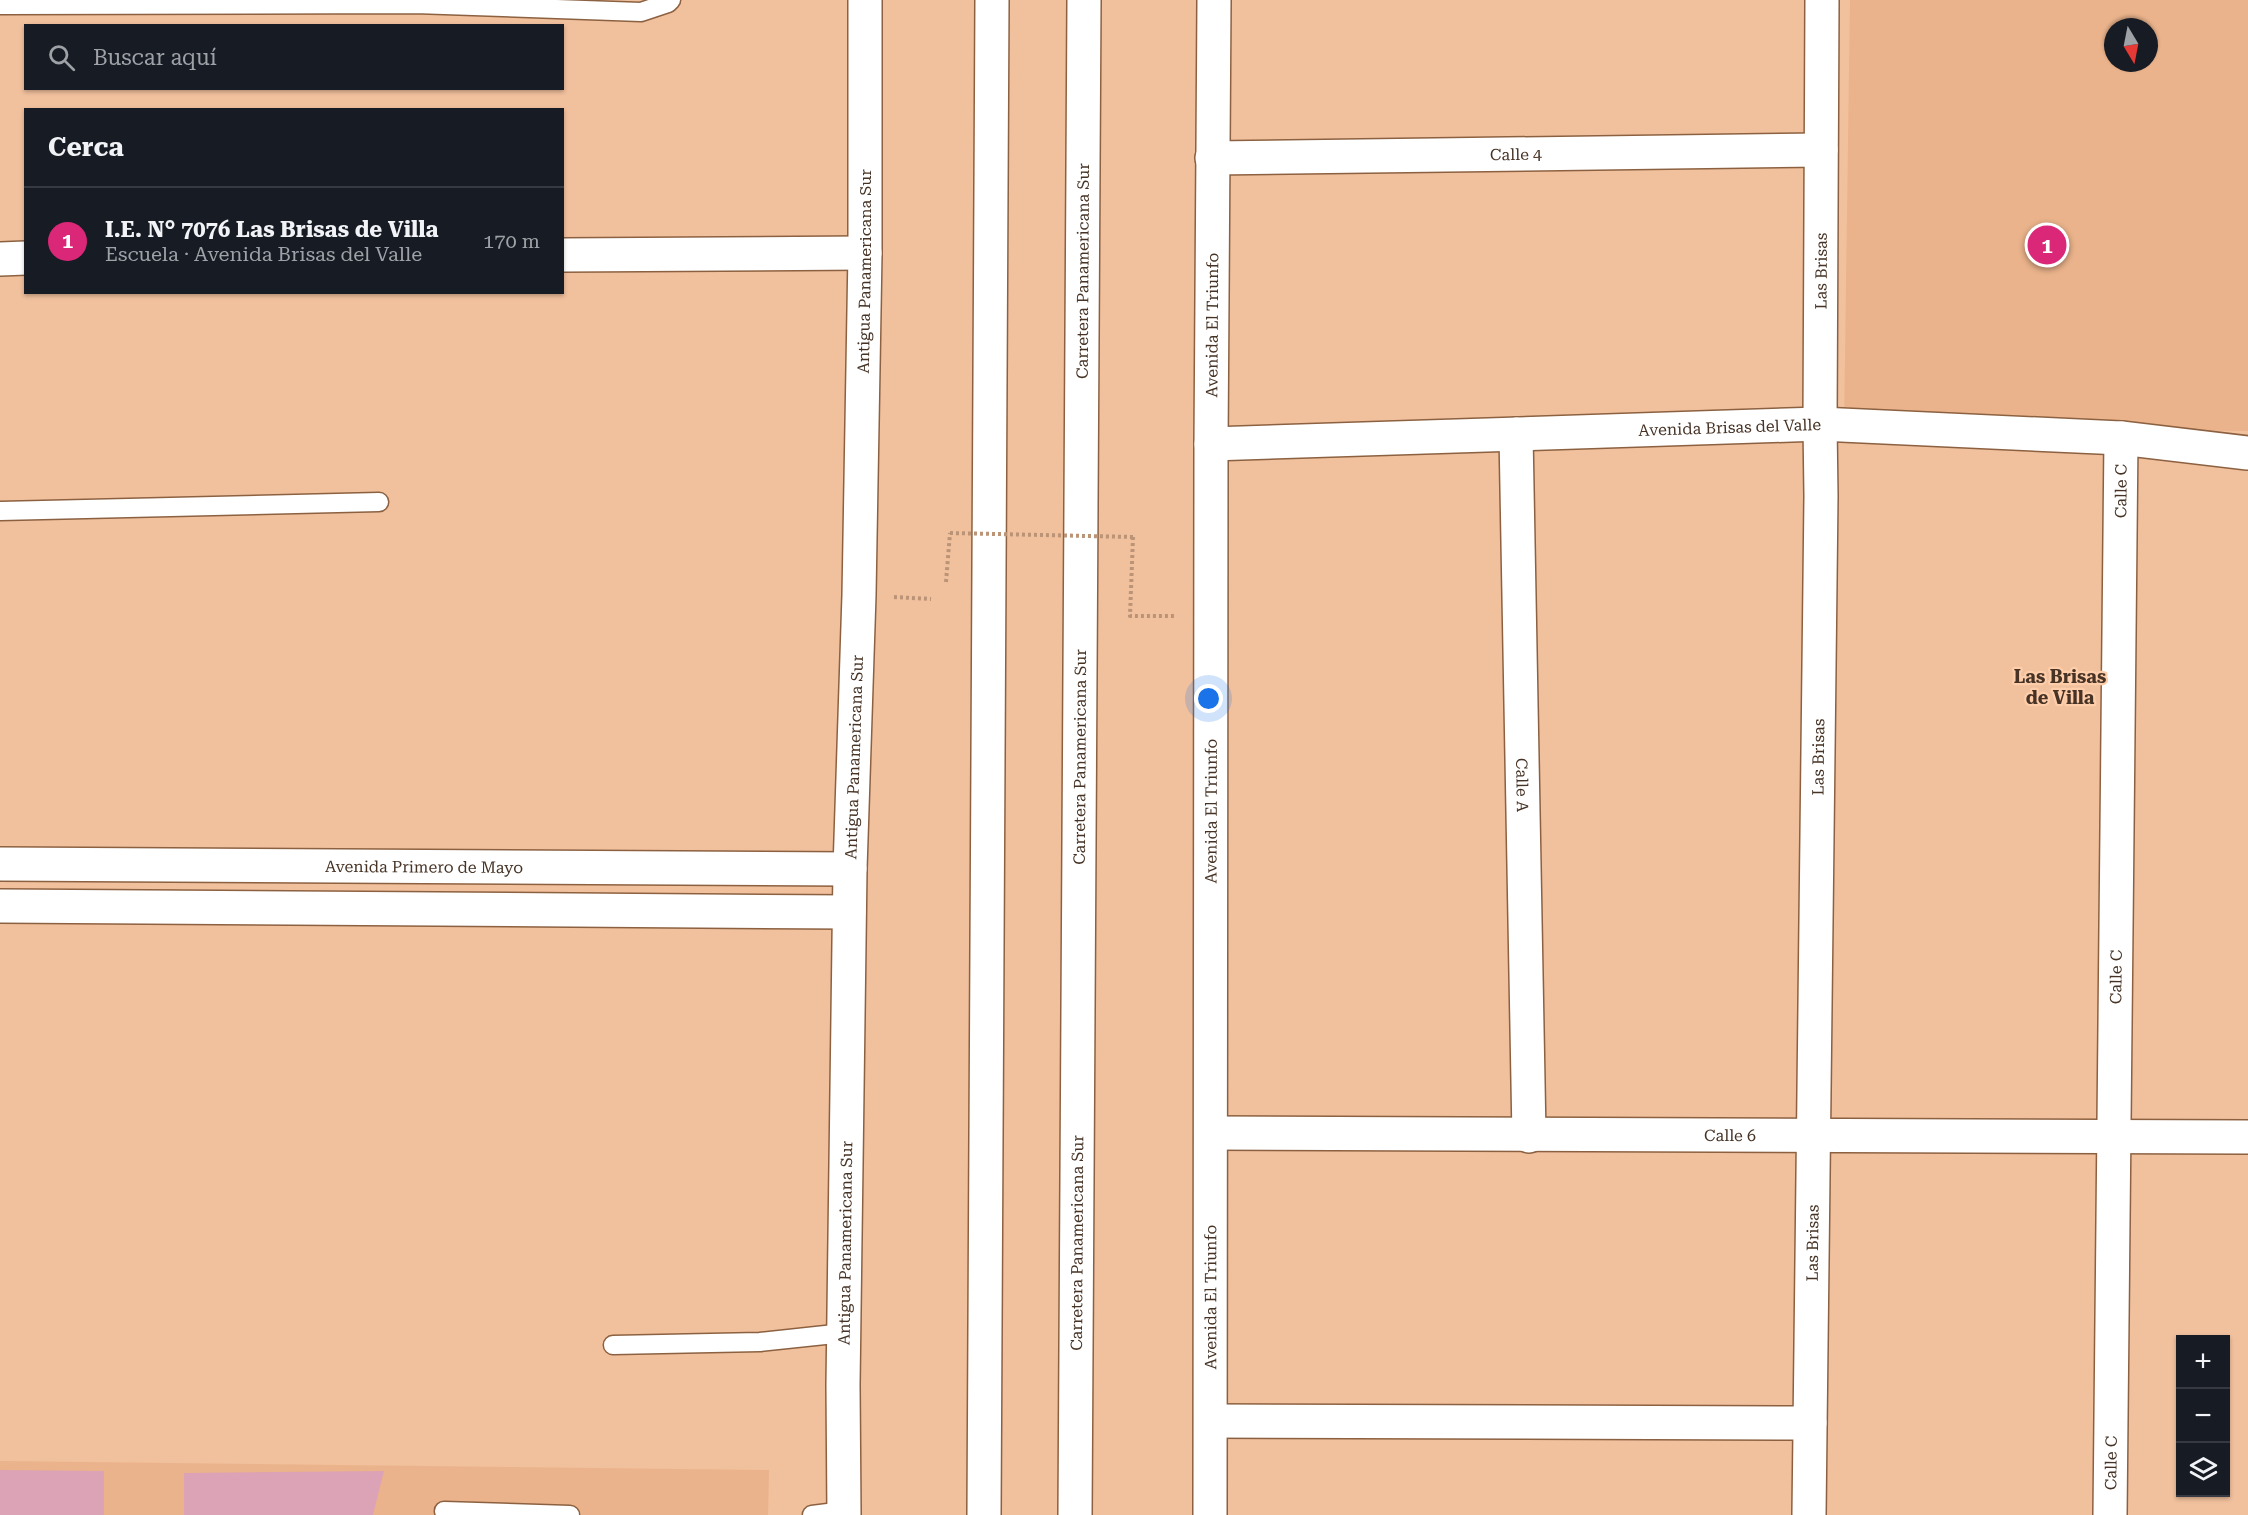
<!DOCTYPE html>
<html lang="es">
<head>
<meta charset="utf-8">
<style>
	body { margin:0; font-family:"Roboto Serif",serif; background:#242831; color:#f1f3f6 }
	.controls { position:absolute; right:18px; bottom:18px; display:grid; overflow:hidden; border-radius:0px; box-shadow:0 2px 4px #0004 }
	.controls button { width:54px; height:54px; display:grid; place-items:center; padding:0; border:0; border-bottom:2px solid #363941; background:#171b24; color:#f1f3f6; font:30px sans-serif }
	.compass { position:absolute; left:2104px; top:18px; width:54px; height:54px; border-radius:50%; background:#171b24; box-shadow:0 2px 4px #0004; rotate:170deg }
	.you { position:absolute; left:1209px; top:699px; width:21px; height:21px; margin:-15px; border:4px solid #fff; border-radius:50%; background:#1a73e8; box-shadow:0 0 0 9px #1a73e833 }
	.badge { display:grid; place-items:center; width:39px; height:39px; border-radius:50%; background:#db2777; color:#fff; font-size:20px; font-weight:700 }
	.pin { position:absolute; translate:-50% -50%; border:3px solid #fff; box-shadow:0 2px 6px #0006 }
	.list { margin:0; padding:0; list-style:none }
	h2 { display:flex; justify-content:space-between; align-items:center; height:78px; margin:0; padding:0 24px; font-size:26px }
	h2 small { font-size:20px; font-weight:400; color:#9ea1a6 }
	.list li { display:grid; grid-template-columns:39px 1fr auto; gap:18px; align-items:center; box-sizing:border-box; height:108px; padding:0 24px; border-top:2px solid #363941 }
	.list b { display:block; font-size:22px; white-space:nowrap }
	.list p { margin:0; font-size:20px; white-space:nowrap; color:#9ea1a6 }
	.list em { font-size:20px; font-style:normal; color:#9ea1a6 }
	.icon { flex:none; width:33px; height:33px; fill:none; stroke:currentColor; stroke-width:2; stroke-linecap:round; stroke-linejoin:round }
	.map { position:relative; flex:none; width:2248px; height:1515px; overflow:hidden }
	.search { position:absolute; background:#171b24; box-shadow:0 2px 4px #0004; left:24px; top:24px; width:540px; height:66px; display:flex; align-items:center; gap:15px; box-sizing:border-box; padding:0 21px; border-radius:0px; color:#9ea1a6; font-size:22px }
	.panel { position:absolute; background:#171b24; box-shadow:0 2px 4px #0004; left:24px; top:108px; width:540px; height:186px; border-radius:0px }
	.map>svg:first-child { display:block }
	.built { fill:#eab38b; fill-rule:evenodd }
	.building { fill:#dca2b5 }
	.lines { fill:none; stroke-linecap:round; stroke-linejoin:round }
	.service-casing { stroke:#8c6141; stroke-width:21 }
	.minor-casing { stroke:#8c6141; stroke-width:36 }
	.tertiary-casing { stroke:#8c6141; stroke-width:36 }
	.secondary-casing { stroke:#8c6141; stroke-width:36 }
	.motorway-casing { stroke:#8c6141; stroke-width:36 }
	.path { stroke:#bb9477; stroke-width:4; stroke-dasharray:3 3; stroke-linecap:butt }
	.service { stroke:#fff; stroke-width:18 }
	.minor { stroke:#fff; stroke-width:33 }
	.tertiary { stroke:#fff; stroke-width:33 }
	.secondary { stroke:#fff; stroke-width:33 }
	.motorway { stroke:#fff; stroke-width:33 }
	.path-bridge { stroke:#bb9477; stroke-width:4; stroke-dasharray:3 3; stroke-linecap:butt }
	.labels { text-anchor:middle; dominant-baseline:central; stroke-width:4.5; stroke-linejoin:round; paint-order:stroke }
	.street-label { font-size:16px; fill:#463325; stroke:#fecdaa }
	.neighbourhood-label { font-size:18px; font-weight:bold; fill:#463325; stroke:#fecdaa }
</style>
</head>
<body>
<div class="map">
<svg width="2248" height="1515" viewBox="0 0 2248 1515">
	<rect width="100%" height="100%" fill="#f1c09d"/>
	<!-- built -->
	<path class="built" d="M1850 0H2248V431L1844 427ZM2113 27H2149V63H2113Z
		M0 1461 769 1470 768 1515H0Z"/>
	<!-- building -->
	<path class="building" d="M0 1470 104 1471V1515H0Z
		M384 1471 373 1515H184V1473Z"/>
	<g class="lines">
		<defs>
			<path id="service" d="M0 5 415 4 641 12 668 3 671 0
				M0 511 379 502
				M613 1345 760 1342 844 1333
				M444 1511 570 1515
				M812 1515 844 1511"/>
			<g id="minor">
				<path id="s1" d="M1212 158 1821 150"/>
				<path d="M562 255 865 253"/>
				<path d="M0 259 26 258"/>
				<path id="s2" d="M1516 434 1529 1136"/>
				<path id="s3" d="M1211 444 1820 424 2121 438 2248 453"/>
				<path id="s4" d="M1211 1133 2248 1137"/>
				<path d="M1211 1421 1810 1423"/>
				<path id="s5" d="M1809 1515 1821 496 1820 424 1822 0"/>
				<path id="s6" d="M2110 1515 2121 438"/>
			</g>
			<g id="tertiary">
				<path id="s7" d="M0 864 850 869"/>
				<path d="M0 906 849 912"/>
			</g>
			<g id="secondary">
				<path id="s8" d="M844 1515 843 1385 850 869 859 595 865 253V0"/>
				<path id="s9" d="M1210 1515 1211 444 1214 0"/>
			</g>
			<g id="motorway">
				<path d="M984 1515 992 0"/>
				<path id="s10" d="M1075 1515 1084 0"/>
			</g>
		</defs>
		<!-- service casing -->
		<use href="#service" class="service-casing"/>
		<!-- minor casing -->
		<use href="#minor" class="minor-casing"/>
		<!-- tertiary casing -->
		<use href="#tertiary" class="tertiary-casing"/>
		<!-- secondary casing -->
		<use href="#secondary" class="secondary-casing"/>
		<!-- motorway casing -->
		<use href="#motorway" class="motorway-casing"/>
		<!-- path -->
		<path class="path" d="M1133 537 1130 616H1176
			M946 582 950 533
			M894 597 931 599"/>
		<!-- service -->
		<use href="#service" class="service"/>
		<!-- minor -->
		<use href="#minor" class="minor"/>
		<!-- tertiary -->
		<use href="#tertiary" class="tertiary"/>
		<!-- secondary -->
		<use href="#secondary" class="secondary"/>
		<!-- motorway -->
		<use href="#motorway" class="motorway"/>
		<!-- path-bridge -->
		<path class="path-bridge" d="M950 533 1133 537"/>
	</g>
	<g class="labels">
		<!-- street labels -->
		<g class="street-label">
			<text stroke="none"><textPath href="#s1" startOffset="304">Calle 4</textPath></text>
			<text stroke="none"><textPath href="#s8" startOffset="1244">Antigua Panamericana Sur</textPath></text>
			<text stroke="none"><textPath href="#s10" startOffset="1244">Carretera Panamericana Sur</textPath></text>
			<text stroke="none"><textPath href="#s5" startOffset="1244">Las Brisas</textPath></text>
			<text stroke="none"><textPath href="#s9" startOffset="1190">Avenida El Triunfo</textPath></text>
			<text stroke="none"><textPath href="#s3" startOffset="519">Avenida Brisas del Valle</textPath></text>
			<text stroke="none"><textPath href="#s6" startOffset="1024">Calle C</textPath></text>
			<text stroke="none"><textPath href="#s8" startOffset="758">Antigua Panamericana Sur</textPath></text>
			<text stroke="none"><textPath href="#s10" startOffset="758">Carretera Panamericana Sur</textPath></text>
			<text stroke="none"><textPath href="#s5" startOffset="758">Las Brisas</textPath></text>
			<text stroke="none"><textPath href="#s2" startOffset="351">Calle A</textPath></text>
			<text stroke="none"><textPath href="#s9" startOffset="704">Avenida El Triunfo</textPath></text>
			<text stroke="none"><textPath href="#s7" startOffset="424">Avenida Primero de Mayo</textPath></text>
			<text stroke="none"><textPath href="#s6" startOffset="538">Calle C</textPath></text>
			<text stroke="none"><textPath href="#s4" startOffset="519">Calle 6</textPath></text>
			<text stroke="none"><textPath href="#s8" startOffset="272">Antigua Panamericana Sur</textPath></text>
			<text stroke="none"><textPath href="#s10" startOffset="272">Carretera Panamericana Sur</textPath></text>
			<text stroke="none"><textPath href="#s5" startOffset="272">Las Brisas</textPath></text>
			<text stroke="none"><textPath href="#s9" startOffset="218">Avenida El Triunfo</textPath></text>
			<text stroke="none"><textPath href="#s6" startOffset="52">Calle C</textPath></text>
		</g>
		<!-- neighbourhood labels -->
		<g class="neighbourhood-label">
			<text x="2060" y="676">Las Brisas<tspan x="2060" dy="21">de Villa</tspan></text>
		</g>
	</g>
</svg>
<div class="controls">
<button>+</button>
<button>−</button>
<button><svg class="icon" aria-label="layers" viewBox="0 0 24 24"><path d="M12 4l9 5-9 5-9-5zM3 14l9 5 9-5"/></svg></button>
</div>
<svg class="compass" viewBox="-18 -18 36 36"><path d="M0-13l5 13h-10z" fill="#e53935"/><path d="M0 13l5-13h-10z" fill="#9ea1a6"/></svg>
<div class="you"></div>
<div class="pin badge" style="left:2047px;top:245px">1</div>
<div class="search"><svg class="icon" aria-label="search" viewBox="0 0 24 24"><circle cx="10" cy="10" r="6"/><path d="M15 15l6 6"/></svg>Buscar aquí</div>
<section class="panel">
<h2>Cerca<small></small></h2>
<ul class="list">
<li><span class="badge">1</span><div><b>I.E. N° 7076 Las Brisas de Villa</b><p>Escuela · Avenida Brisas del Valle</p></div><em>170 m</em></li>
</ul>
</section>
</div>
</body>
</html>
